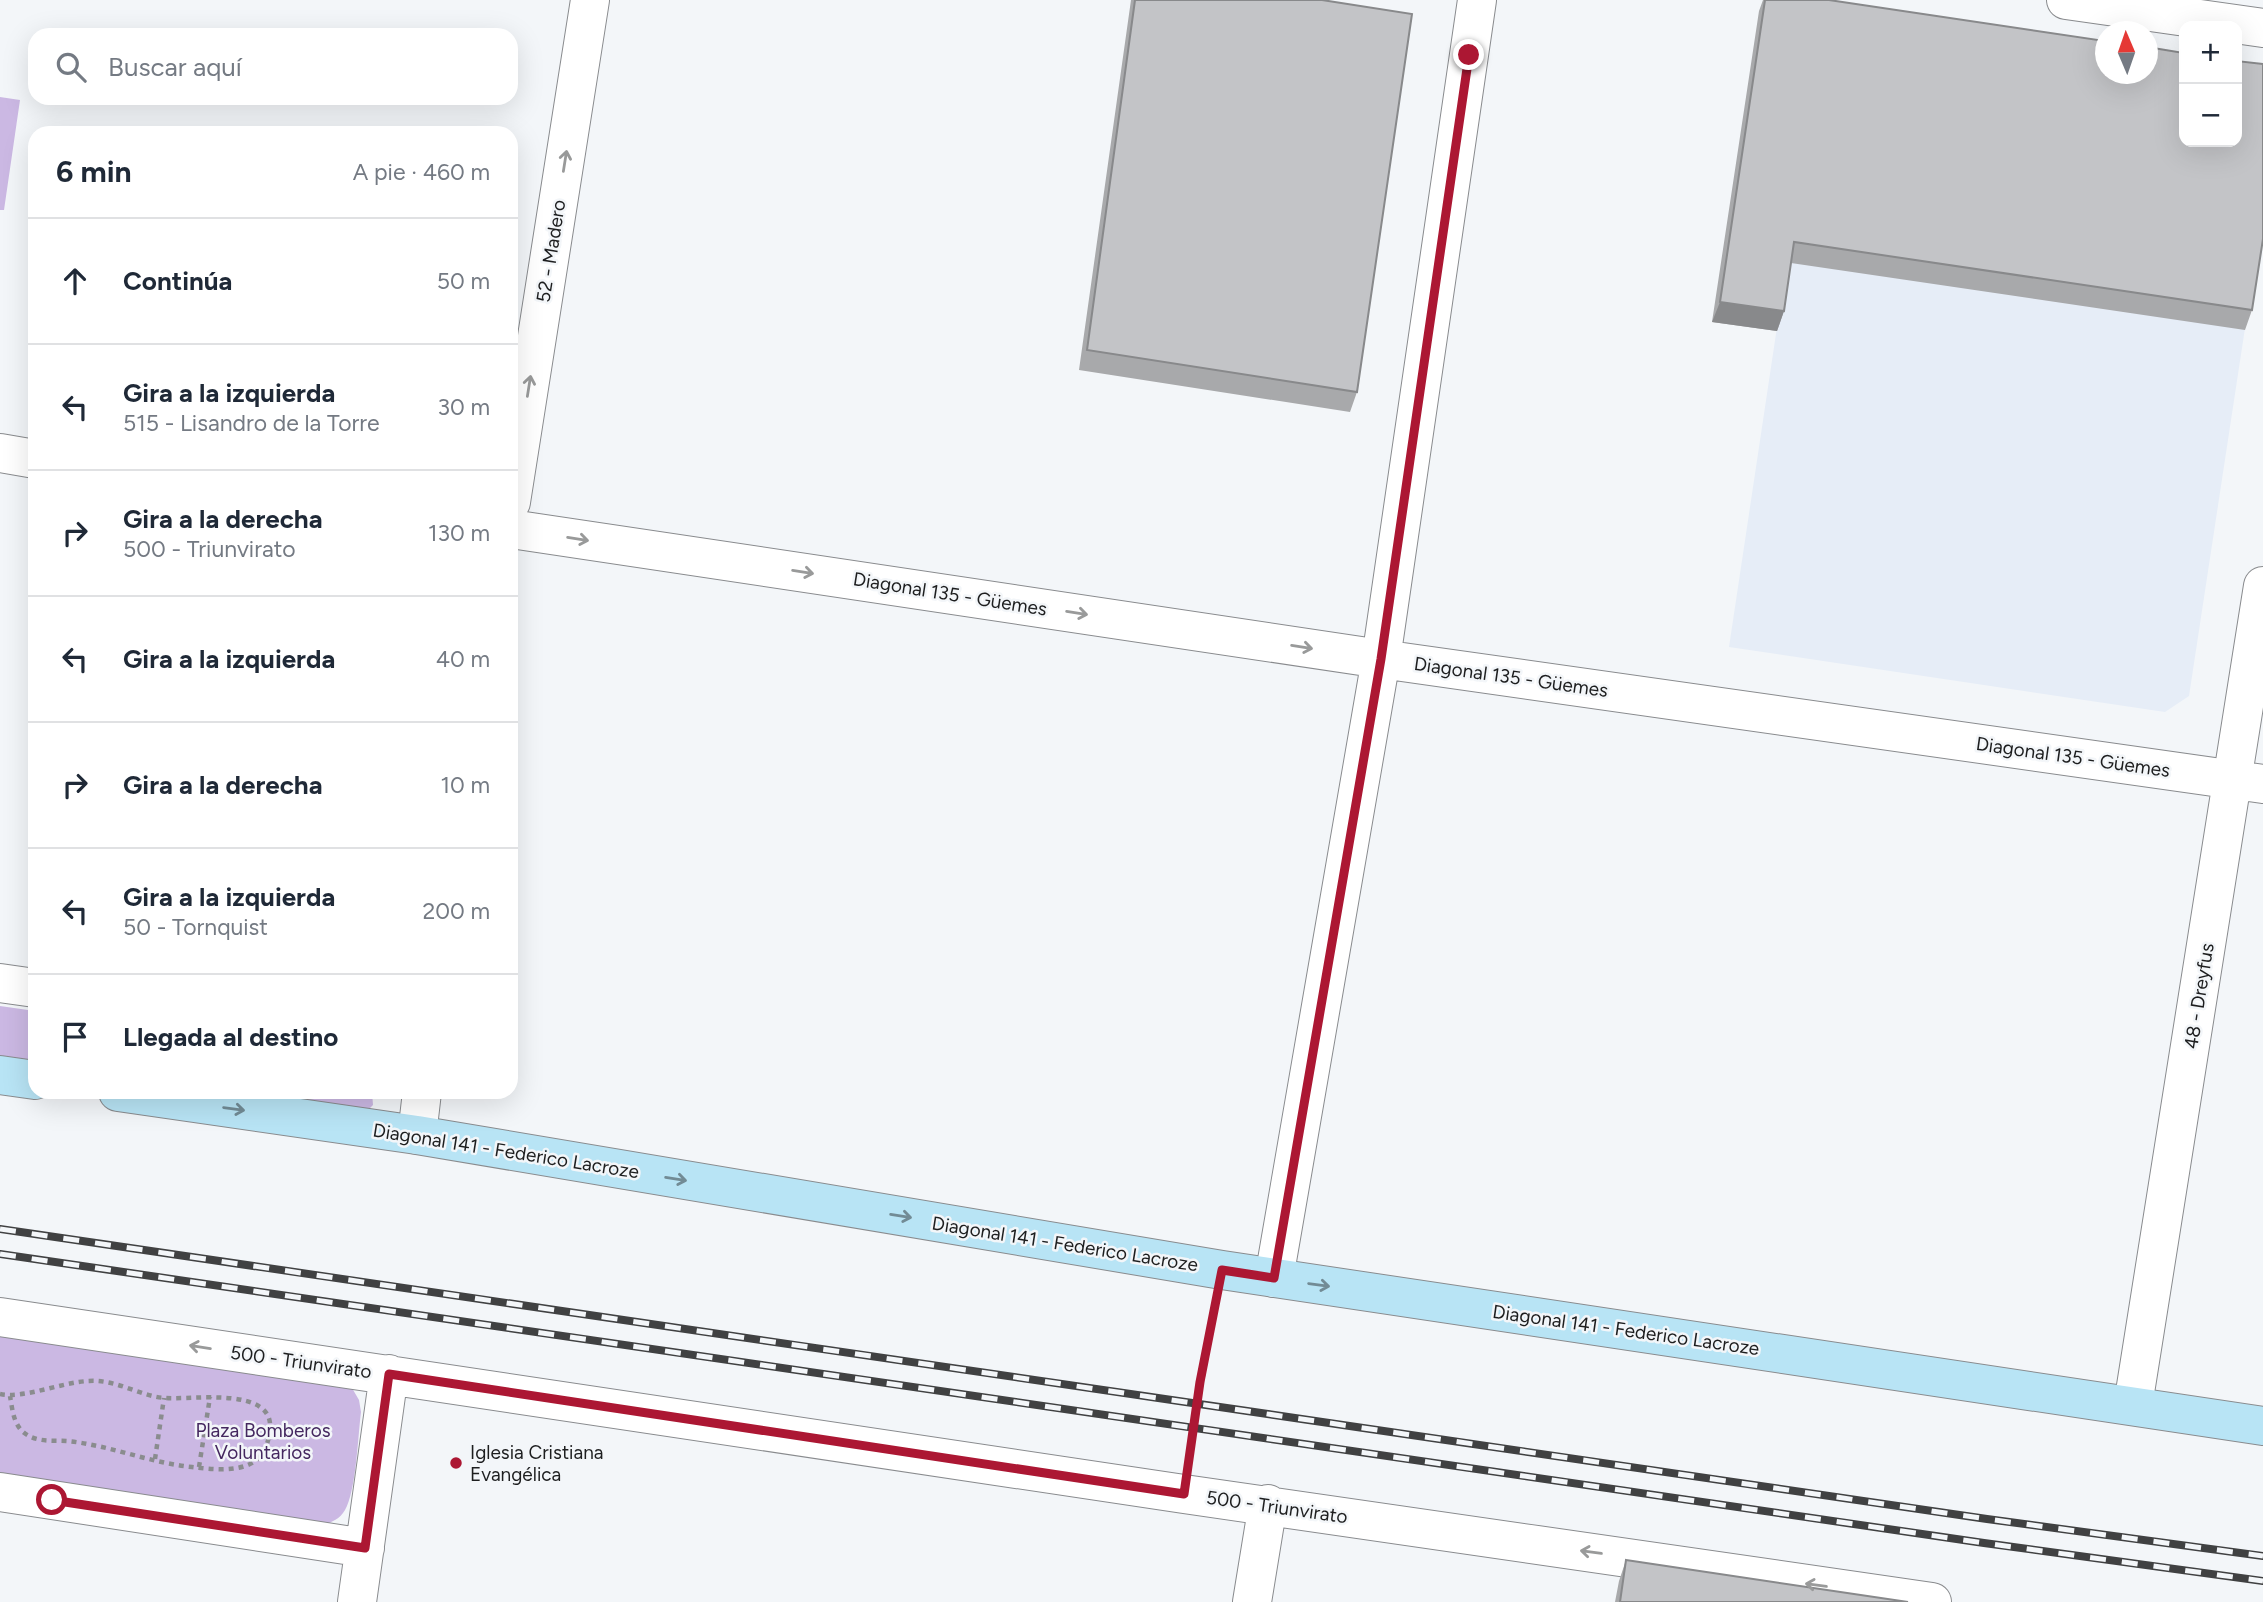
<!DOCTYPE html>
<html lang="es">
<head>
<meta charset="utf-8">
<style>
	body { margin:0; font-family:Figtree,sans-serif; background:#f6f6f7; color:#1f2937 }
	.controls { position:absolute; right:21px; top:21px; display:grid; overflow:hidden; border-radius:14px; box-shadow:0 7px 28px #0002 }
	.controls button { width:63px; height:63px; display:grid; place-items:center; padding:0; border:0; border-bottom:2px solid #e0e1e3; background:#fff; color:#1f2937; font:35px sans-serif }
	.compass { position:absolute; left:2095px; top:21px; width:63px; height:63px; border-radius:50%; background:#fff; box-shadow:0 7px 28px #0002; rotate:358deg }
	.stop { position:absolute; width:21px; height:21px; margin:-16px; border:5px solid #ac1733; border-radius:50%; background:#fff }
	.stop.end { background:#ac1733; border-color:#fff; box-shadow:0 2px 7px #0008 }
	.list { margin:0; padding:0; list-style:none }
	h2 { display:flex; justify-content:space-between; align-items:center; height:91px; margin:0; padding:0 28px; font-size:30px }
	h2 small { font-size:23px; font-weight:400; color:#747a83 }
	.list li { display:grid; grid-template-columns:46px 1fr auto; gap:21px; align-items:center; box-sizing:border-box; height:126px; padding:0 28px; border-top:2px solid #e0e1e3 }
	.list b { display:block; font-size:26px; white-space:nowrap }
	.list p { margin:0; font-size:23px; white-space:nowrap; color:#747a83 }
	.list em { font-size:23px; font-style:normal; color:#747a83 }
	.icon { flex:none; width:38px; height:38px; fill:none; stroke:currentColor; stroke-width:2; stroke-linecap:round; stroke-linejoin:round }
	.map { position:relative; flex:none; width:2263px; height:1602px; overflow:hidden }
	.search { position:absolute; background:#fff; box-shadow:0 7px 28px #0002; left:28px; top:28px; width:490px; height:77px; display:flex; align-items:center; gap:18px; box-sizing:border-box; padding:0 24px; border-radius:21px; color:#747a83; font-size:26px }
	.panel { position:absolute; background:#fff; box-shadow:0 7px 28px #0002; left:28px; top:126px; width:490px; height:973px; border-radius:21px }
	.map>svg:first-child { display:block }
	.built { fill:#e6edf7 }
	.green { fill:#cbb8e3 }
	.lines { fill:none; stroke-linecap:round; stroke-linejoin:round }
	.street-casing { stroke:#898b8e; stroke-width:40 }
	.secondary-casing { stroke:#898b8e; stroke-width:40 }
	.path { stroke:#8a8c8e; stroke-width:4.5; stroke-dasharray:5 5; stroke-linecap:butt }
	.street { stroke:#fff; stroke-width:38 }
	.secondary { stroke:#b8e4f5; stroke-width:38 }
	.rail-casing { stroke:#404142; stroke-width:8 }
	.rail { stroke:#f3f6f9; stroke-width:5; stroke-dasharray:16; stroke-linecap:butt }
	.wall { fill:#a8a9ab }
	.shaded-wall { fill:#88898b }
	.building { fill:#c3c4c7; stroke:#88898b; stroke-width:2 }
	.oneway { stroke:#999a9a }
	.oneway2 { stroke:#728b95 }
	.route { stroke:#ac1733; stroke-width:9 }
	.poi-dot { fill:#ac1733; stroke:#f3f6f9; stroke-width:2.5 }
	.labels { text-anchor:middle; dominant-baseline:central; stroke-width:5; stroke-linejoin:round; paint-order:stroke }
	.street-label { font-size:19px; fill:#1d1e1f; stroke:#f3f6f9 }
	.park-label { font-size:19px; fill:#44275f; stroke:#f3f6f9 }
	.poi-label { font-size:19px; fill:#1d1e1f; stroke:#f3f6f9; text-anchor:start }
</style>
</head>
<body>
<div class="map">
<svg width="2263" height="1602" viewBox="0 0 2263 1602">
	<rect width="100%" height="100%" fill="#f3f6f9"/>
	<!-- built -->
	<path class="built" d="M1823 21 2106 74H2148L2184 142H2237L2263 91V210L2189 696 2165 712 1729 647Z"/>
	<!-- green -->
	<path class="green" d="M0 97 20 100 4 210H0Z
		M0 1006 35 1011V1070L0 1064Z
		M183 1092H372L373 1105 359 1119Z
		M0 1326 352 1388 359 1400 361 1412C358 1435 356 1492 345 1510 340 1519 332 1522 323 1525L0 1475Z"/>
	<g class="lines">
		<defs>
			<path id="street" d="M2066 0 2263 28
				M0 453 35 459
				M511 502 590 0
				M511 529 1381 659 2263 784
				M0 983 35 988
				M417 1135 422 1092
				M1274 1278 1381 659 1477 0
				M0 1317 1184 1494 1932 1602
				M2133 1405 2263 586
				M0 1492 365 1548
				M357 1602 389 1374
				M1252 1602 1268 1504"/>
			<path id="secondary" d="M0 1075 35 1080
				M118 1092 417 1135 1222 1270 2263 1426"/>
		</defs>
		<!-- street casing -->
		<use href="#street" class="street-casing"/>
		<!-- secondary casing -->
		<use href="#secondary" class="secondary-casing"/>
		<!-- path -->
		<path class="path" d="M0 1394C24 1399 62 1382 89 1381 117 1379 141 1397 166 1398 192 1400 274 1386 270 1429 269 1443 263 1458 250 1464 233 1472 209 1469 192 1467 150 1463 109 1445 67 1441 51 1440 35 1443 22 1431 13 1422 12 1407 10 1396
			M1189 1455 1215 1308
			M155 1459 164 1398
			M199 1467 210 1397"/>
		<!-- street -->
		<use href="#street" class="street"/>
		<!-- secondary -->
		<use href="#secondary" class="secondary"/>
		<defs>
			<path id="rail" d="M0 1229 1987 1519 2263 1556
				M0 1254 1984 1543 2263 1581"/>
		</defs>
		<!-- rail casing -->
		<use href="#rail" class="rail-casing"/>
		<!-- rail -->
		<use href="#rail" class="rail"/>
	</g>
	<!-- wall -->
	<path class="wall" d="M1131 0H1322L1357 392 1350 412 1079 370Z
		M1763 0H1829L2252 310 2245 330 1791 263 1784 311 1777 331 1712 322 1759 11Z
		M1626 1560 1908 1602H1615L1619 1581Z"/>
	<!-- shaded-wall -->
	<path class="shaded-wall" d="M1720 302 1784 311 1777 331 1712 322Z"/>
	<!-- building -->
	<path class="building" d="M1135 0H1322L1412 14 1357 392 1087 350Z
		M1765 0H1829L2105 41V74H2147V47L2184 53V142H2237V61L2263 64V239L2252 310 1794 242 1784 311 1720 302Z
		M1626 1560 1908 1602H1620Z"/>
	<!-- one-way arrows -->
	<defs><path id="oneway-shaft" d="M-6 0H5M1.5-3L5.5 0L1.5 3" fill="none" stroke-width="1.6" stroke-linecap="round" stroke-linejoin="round" transform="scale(1.75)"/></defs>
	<g class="oneway">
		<use href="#oneway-shaft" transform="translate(565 161) rotate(-81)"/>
		<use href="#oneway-shaft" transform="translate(529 386) rotate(-81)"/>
		<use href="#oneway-shaft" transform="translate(578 539) rotate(9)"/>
		<use href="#oneway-shaft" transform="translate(803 572) rotate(9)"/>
		<use href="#oneway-shaft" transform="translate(1077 613) rotate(9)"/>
		<use href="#oneway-shaft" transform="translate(1302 647) rotate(9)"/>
		<use href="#oneway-shaft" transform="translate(200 1347) rotate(-171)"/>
		<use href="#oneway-shaft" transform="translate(1591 1552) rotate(-172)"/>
		<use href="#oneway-shaft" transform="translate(1816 1585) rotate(-172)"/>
	</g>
	<g class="oneway2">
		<use href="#oneway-shaft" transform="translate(234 1109) rotate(8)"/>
		<use href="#oneway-shaft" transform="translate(676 1179) rotate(9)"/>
		<use href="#oneway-shaft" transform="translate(901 1216) rotate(9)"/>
		<use href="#oneway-shaft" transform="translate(1319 1285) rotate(8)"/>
	</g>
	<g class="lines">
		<!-- route -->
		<path class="route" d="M52 1500 365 1548 389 1374 1184 1494 1200 1382 1222 1270 1274 1278 1381 659 1469 55"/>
	</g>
	<!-- markers -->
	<circle class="poi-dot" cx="456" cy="1463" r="7"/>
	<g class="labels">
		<!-- street labels -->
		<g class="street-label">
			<text transform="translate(551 251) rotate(-81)">52 - Madero</text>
			<text transform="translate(950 594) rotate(9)">Diagonal 135 - Güemes</text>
			<text transform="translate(1511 677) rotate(8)">Diagonal 135 - Güemes</text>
			<text transform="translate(2073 757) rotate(8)">Diagonal 135 - Güemes</text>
			<text transform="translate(2199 996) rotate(-81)">48 - Dreyfus</text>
			<text transform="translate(506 1151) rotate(9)">Diagonal 141 - Federico Lacroze</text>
			<text transform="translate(1065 1244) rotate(9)">Diagonal 141 - Federico Lacroze</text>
			<text transform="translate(1626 1330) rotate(8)">Diagonal 141 - Federico Lacroze</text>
			<text transform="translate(301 1362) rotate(8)">500 - Triunvirato</text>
			<text transform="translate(1277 1507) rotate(8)">500 - Triunvirato</text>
		</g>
		<!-- park labels -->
		<g class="park-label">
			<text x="263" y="1430">Plaza Bomberos<tspan x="263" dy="22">Voluntarios</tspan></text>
		</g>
		<!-- poi labels -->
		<g class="poi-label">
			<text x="470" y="1452">Iglesia Cristiana<tspan x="470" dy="22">Evangélica</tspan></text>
		</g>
	</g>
</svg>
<div class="controls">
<button>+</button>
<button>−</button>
</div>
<svg class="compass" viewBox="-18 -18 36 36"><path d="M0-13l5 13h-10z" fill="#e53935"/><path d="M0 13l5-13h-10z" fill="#747a83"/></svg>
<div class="stop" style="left:52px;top:1500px"></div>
<div class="stop end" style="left:1469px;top:55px"></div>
<div class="search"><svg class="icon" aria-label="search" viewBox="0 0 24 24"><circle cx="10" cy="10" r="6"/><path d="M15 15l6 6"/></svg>Buscar aquí</div>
<section class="panel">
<h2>6 min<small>A pie · 460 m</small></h2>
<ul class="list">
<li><svg class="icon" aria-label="ahead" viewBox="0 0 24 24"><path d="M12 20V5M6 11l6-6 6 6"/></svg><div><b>Continúa</b></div><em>50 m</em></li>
<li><svg class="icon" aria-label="left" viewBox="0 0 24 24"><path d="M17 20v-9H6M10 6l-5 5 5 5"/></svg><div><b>Gira a la izquierda</b><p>515 - Lisandro de la Torre</p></div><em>30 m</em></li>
<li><svg class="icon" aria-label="right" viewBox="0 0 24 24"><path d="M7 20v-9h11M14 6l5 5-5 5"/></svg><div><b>Gira a la derecha</b><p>500 - Triunvirato</p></div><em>130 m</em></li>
<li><svg class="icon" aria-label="left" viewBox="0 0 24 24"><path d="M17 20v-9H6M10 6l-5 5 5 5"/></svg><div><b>Gira a la izquierda</b></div><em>40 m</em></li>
<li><svg class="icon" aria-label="right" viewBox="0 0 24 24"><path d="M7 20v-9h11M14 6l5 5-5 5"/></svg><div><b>Gira a la derecha</b></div><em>10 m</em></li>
<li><svg class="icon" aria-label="left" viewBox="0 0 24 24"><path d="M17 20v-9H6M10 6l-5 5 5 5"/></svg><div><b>Gira a la izquierda</b><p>50 - Tornquist</p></div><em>200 m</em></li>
<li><svg class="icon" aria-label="arrive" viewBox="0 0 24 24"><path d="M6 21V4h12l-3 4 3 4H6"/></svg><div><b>Llegada al destino</b></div></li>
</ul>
</section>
</div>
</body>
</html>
